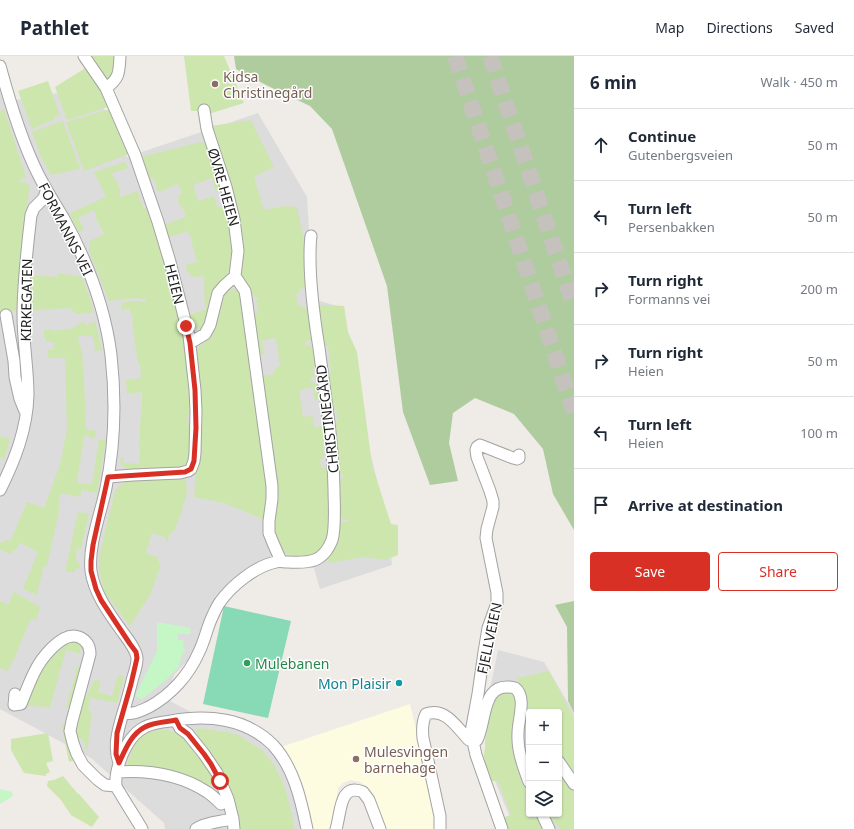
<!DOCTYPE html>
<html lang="en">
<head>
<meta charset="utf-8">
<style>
	body { margin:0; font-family:"Noto Sans",sans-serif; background:#f6f6f7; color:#1f2937 }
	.controls { position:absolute; right:12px; bottom:12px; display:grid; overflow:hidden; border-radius:4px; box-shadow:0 1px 3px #0004 }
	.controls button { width:36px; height:36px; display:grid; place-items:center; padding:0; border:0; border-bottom:1px solid #e0e1e3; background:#fff; color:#1f2937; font:20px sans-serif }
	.stop { position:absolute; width:12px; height:12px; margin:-9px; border:3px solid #d93025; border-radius:50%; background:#fff }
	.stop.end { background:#d93025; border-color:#fff; box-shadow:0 1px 4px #0008 }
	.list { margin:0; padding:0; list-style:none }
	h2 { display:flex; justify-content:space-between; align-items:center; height:52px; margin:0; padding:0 16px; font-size:17px }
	h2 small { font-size:13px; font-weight:400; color:#747a83 }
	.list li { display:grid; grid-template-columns:26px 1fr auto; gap:12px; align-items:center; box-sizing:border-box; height:72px; padding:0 16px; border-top:1px solid #e0e1e3 }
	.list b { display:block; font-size:15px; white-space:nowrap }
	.list p { margin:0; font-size:13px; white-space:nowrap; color:#747a83 }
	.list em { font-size:13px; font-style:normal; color:#747a83 }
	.actions { display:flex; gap:8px; padding:12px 16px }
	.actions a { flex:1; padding:9px 0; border:1px solid #d93025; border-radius:4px; text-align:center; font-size:14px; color:#d93025 }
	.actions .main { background:#d93025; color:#fff }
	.icon { flex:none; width:22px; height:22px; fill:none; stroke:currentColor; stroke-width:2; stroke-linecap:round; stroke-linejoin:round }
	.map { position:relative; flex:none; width:574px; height:773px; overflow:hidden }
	header { display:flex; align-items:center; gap:24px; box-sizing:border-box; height:56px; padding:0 20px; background:#fff; border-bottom:1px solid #e0e1e3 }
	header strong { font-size:19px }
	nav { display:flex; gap:22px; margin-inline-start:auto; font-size:14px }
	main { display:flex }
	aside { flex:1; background:#fff }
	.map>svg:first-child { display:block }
	.residential { fill:#dddcdc; fill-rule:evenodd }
	.education { fill:#fdfbe0 }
	.grass { fill:#cde6ae }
	.forest { fill:#aecc9d }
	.park { fill:#c5f6c6 }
	.pitch { fill:#88d9b5 }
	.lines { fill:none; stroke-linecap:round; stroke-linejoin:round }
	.highway-tunnel { stroke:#c5c2be; stroke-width:16; stroke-dasharray:16 8; stroke-linecap:butt }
	.minor-casing { stroke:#a3a3a3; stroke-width:13 }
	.minor { stroke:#fff; stroke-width:11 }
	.route { stroke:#d93025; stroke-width:5 }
	.education-dot { fill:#8d6e63; stroke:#fff; stroke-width:1.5 }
	.leisure-dot { fill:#2e9e5b; stroke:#fff; stroke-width:1.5 }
	.culture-dot { fill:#0f9aa8; stroke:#fff; stroke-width:1.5 }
	.labels { text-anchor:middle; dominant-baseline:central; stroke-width:3; stroke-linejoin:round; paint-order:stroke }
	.education-label { font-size:14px; fill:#785e54; stroke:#fff; text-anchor:start }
	.street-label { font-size:14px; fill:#1f1f1f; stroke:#fff }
	.leisure-label { font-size:14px; fill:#27864d; stroke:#fff; text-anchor:start }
	.culture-label { font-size:14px; fill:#0d838f; stroke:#fff; text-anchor:end }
</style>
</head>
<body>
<header>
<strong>Pathlet</strong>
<nav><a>Map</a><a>Directions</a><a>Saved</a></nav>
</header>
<main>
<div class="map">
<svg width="574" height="773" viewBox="0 0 574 773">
	<rect width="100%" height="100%" fill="#efebe6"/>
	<!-- residential -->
	<path class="residential" d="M94 31 127 101 258 57 307 141 313 243 344 252 347 276 355 297 370 395 390 479 392 509 320 533 310 499 277 503 248 520 222 551 203 588 174 619 166 643 191 656 245 662 286 695 306 773H165L164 767 91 702 0 653V35L4 46Z
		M498 594 544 606 574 657V773H515L495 725 485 691V658ZM529 656H559V758H529Z"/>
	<!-- education -->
	<path class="education" d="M410 648 436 757 438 765 434 773H387L379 756 374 741 366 730 360 726 351 724 343 727 338 732 333 769 331 773H312L309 758 297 716 281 691Z"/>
	<!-- grass -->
	<path class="grass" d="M88 0H117L115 17 107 25Z
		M184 0H224L244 47 199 61 198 55H191Z
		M87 11 101 31 108 51 67 64 55 31Z
		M48 25 60 59 54 61 55 63 32 73 18 35Z
		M4 53 26 121 18 125 30 128 19 208 18 254 0 257V55Z
		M110 53 129 98 84 115 66 66Z
		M251 64 274 111 254 121 264 154 284 150 297 151 305 190 306 232 299 233V237H296L298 250H302L309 254 313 284 305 286 306 289H311L312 294H315L317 310 313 311 315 321 310 322 311 325H312L313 327H316L319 330 322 343 315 344 313 332H307L306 333 299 334 303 361 310 360 313 361 314 371 324 370 326 385 323 386 324 400 323 403H320L321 411 325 412 330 413 331 463 325 489 316 498 300 502 288 498 278 492 272 479 260 320 274 318 275 312 280 310 276 283 273 282 262 285 264 298 257 300 250 259 258 257 256 244 259 243 249 237 240 219 211 70Z
		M63 65 80 113 51 119 40 99 32 76Z
		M201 86 207 88 223 134 216 136 212 122 193 129 198 145 214 140 218 152 227 149 233 195 230 212 203 272 197 273 192 272 187 260 206 253 204 244 205 243 203 234 205 233 203 225H205L203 220 197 221V220L191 221 189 216 187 217 185 209 197 206 191 184 192 183 191 181H190L188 175 173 180 166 181 163 169 186 161 183 152 181 153 177 140 182 138 179 130 177 128 170 131V132L158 136 154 122 147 124 140 101Z
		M125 106 128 112 112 117 114 123H116L120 135V141L137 135 144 153 149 152C165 201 181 254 188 305 190 322 190 340 192 357H188V367H191L190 404 187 410 180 413 138 415 125 412 121 409 120 402H124V407L139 408 140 394H139L141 352 142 351V338L141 336 127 338 126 324 141 322 140 307H138L132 268H133L132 263 133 262 132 258H131L129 253 122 254 121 247C130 245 137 244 146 247L145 243 134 242 109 245 89 195 90 185 104 178 95 160 96 159 94 154 78 162 84 173 79 177 70 157 106 141 94 116Z
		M58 217 82 221 89 240 94 256 76 258 70 252 28 255 29 219 58 221Z
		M231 233H235L241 236 252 309 249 311 251 328H255L268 439 265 464 224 447 194 441 198 390 196 293 210 282 213 277 222 237 226 234Z
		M319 249 344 250 348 276 357 296 372 409 391 468 398 469V499L385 504 363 501 328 507V498L337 465 348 466 350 464 337 463V424L344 422 342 418 336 419 334 367 338 365 336 354 330 355 325 316H331L328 290 321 291Z
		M83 265 86 270 95 265 102 294 95 295 94 289H95L92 279 83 280 81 279 78 281 82 297 84 324 86 373 96 375 95 382H91L89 380H86L84 381 77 426 79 428H82L83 427 92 428 99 383 106 384 97 437 82 434 80 441 61 437 58 450 60 451 47 510 44 509 37 539 23 533 38 496 20 487 18 489 16 495 13 494 11 498 0 494V486L3 487 5 483 10 486 27 446 44 452 60 408 67 374 65 302H48L47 294H54V286H46V282H44V274L53 273V275L74 272 75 271Z
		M0 378 1 381 10 382 4 404 2 403V401H0Z
		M181 421 185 423C188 431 187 438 185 446H184L182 451 183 452 174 476 172 475 169 480 167 486 165 485 166 482 152 477 146 497 157 501V500L159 501 158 503 160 509H161L150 539 130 570 104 536 99 514V500L115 435C118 431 121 428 125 426 135 420 168 422 181 421Z
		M78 456 89 458 81 493 77 491 76 505H79L80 513 76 512 75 516H65Z
		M14 536 40 551 36 564 32 563 29 567 13 606H12L8 615 0 612V545L8 549Z
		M77 585 84 591 80 594 81 598 66 594 50 651 26 650 32 630 43 610 58 593 65 586Z
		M78 609H84L70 652 66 651Z
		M549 615 574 662V722L559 702V656H531L519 631 518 622Z
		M118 619 124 620 117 647 87 641 90 643 88 654 92 656 87 695 82 683 74 682 82 640 86 641 94 624 101 625 98 636 112 640Z
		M502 636C513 637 514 639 518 648L521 717 529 741V758H536L542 773H507L502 762 511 759 498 725H489L486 720 484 699 489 659 491 650 497 640Z
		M65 667H68L76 704 69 706 62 671Z
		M200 672 237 678 263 695 274 709 284 729 292 758 294 773H239L224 721 195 674Z
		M166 674C170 675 174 676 178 678 196 689 206 709 216 726L205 731 126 712C130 699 135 680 150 676 155 674 161 674 166 674Z
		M48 677 53 705 46 707 50 716 46 718V720L24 717 11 694V683Z
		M559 712 574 733V773H560C557 766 549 765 546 758H559Z
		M63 720 78 738H79L99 761 92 771 71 759 61 744 47 730 48 725 54 724Z"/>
	<!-- forest -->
	<path class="forest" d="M234 0H574V474L553 438 543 393 514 358 475 342 453 357 449 387 458 425 430 429 403 356 387 230 332 73 310 50 266 29 236 13Z
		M574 545V657L568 645 567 571 555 549Z"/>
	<!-- park -->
	<path class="park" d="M157 566 190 572 191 578H178V584H183L184 593 187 594 182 597 179 611 166 624 142 643 135 640 157 595Z
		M0 733 12 736 13 740 0 748Z"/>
	<!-- pitch -->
	<path class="pitch" d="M224 550 291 565 268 662 203 648Z"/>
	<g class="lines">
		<!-- highway-tunnel -->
		<path class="highway-tunnel" d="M455 0 574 356
			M490 0 574 250"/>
		<defs>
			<path id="minor" d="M84 0 106 32 135 99 158 166 170 206 189 280 195 334 196 355 195 397 194 405 191 413 188 415 180 417 133 419 108 421
				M0 10C10 47 21 84 38 118 46 134 55 148 64 163 87 205 105 251 111 299 116 344 115 388 106 432 101 457 88 489 91 515 94 537 109 557 121 574 126 581 137 594 137 603 137 609 135 615 133 621 130 633 127 645 123 657 118 674 113 690 119 707
				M106 32C120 22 119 16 120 0
				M235 220 245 235 246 241 272 430V443L269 465V477L273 487 281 505
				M6 259 14 305 15 321 20 343 25 355
				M190 287 205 278 210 269 218 237 224 230 235 220 238 195 234 163 226 131 207 73 204 54
				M0 434C15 404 27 373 28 339 28 312 23 286 23 259 23 226 27 193 31 159L34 152 44 142 46 135
				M15 638 14 649 21 648C25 638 29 627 34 617 40 604 62 574 79 581 86 584 90 590 90 598L72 665 70 675 73 687 77 698 83 709 97 723 105 729 116 730
				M123 657C133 659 140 655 149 651 171 639 189 619 199 596 205 584 207 571 213 559 215 555 217 550 220 546 232 529 256 510 276 506 280 505 283 506 288 506 309 507 323 507 332 484 336 472 334 447 334 433 333 386 325 338 319 292 314 261 310 232 310 201 310 194 310 187 311 180
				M176 664 180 672 188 678 204 698 217 717 228 743 233 763 234 773
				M559 706 574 728
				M117 716C148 714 181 719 207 736 212 739 217 744 221 748
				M542 758 549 773
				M142 773C135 761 127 749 120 737 118 734 116 731 116 729 115 720 119 707 122 699 127 688 133 677 145 671 152 667 162 666 171 665 207 658 246 662 273 689 294 712 301 744 307 773
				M196 773C204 767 217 766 227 764
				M336 773C341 758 339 726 363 736L369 744 380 773
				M440 773V760L423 682C422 673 422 666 426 658 446 651 457 672 469 684H477C487 664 481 624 515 632 527 641 518 664 518 677 517 694 523 710 529 726
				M502 773 476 699 471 676 478 638 484 596 488 572 497 547V537L486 482 487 473 493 451V445L490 435 477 401 476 394 477 391 480 389 513 402 517 403 519 402V399"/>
		</defs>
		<!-- minor casing -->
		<use href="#minor" class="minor-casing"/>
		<!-- minor -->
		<use href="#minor" class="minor"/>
	</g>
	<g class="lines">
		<!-- route -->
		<path class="route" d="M186 270 190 287 195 334 196 372 194 405 191 413 185 416 108 421 93 489 91 505V515L96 533 101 544 130 588 136 596 137 602 131 628 117 677 116 698 119 707C125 694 131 678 145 671 154 666 166 666 176 664L180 672 188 678 204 698 211 708 220 725"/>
	</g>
	<!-- markers -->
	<g class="education-dot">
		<circle cx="215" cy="28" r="4"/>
		<circle cx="356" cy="703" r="4"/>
	</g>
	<circle class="leisure-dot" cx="247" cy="607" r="4"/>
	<circle class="culture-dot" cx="399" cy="627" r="4"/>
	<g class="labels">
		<!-- education labels -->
		<g class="education-label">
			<text x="223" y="20">Kidsa<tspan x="223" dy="16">Christinegård</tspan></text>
			<text x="364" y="695">Mulesvingen<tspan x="364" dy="16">barnehage</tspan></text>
		</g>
		<!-- street labels -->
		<g class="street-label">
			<text transform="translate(224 131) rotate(74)">ØVRE HEIEN</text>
			<text transform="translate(66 173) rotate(63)">FORMANNS VEI</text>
			<text transform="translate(175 228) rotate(76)">HEIEN</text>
			<text transform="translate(26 244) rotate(-89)">KIRKEGATEN</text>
			<text transform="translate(327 363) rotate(-97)">CHRISTINEGÅRD</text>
			<text transform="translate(489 582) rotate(-78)">FJELLVEIEN</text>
		</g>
		<!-- leisure labels -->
		<g class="leisure-label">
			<text x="255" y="607">Mulebanen</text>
		</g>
		<!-- culture labels -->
		<g class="culture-label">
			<text x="391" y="627">Mon Plaisir</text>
		</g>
	</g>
</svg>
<div class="controls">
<button>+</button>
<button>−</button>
<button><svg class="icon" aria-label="layers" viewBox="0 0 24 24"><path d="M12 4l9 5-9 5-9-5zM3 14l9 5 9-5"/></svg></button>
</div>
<div class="stop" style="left:220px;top:725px"></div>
<div class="stop end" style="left:186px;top:270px"></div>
</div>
<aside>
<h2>6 min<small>Walk · 450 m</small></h2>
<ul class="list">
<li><svg class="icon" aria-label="ahead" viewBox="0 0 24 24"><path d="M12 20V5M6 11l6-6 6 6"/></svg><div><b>Continue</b><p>Gutenbergsveien</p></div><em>50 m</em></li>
<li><svg class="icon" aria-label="left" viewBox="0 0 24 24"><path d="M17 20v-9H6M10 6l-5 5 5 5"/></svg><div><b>Turn left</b><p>Persenbakken</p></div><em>50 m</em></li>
<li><svg class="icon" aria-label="right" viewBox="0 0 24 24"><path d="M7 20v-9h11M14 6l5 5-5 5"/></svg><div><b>Turn right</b><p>Formanns vei</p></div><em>200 m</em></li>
<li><svg class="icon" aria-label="right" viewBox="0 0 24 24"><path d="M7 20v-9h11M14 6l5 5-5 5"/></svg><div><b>Turn right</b><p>Heien</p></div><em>50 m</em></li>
<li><svg class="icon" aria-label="left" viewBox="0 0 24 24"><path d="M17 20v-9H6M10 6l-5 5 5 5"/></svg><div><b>Turn left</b><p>Heien</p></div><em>100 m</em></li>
<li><svg class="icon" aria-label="arrive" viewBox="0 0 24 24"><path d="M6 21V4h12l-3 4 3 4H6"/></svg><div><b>Arrive at destination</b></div></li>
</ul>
<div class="actions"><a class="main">Save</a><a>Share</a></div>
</aside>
</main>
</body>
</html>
